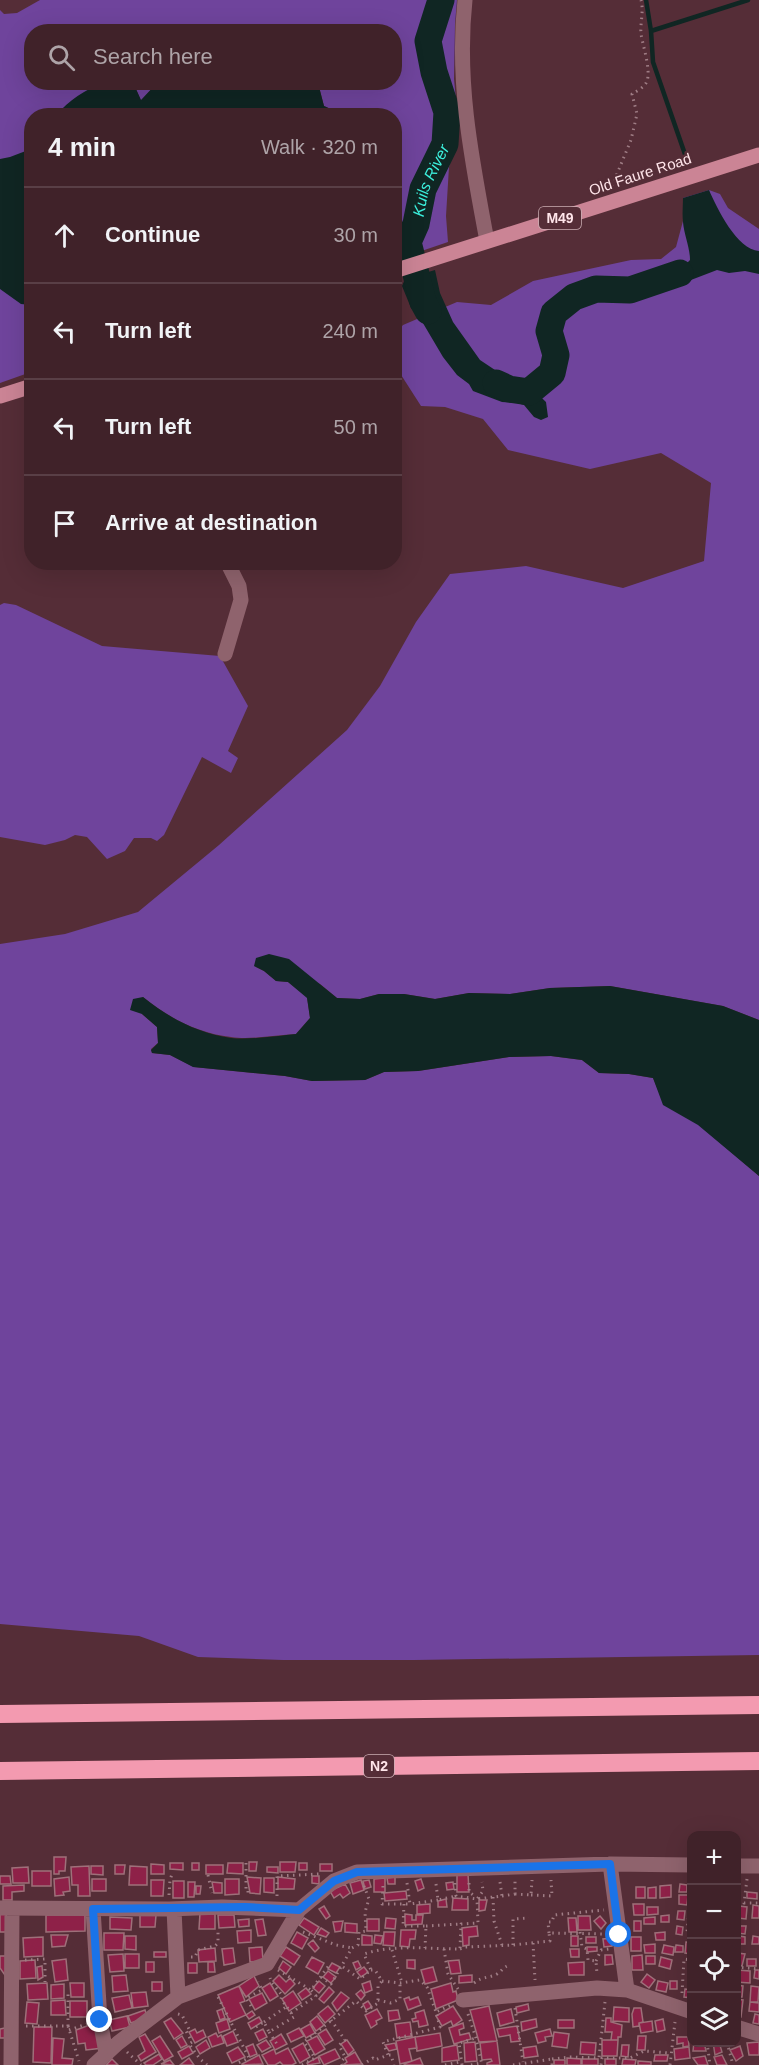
<!DOCTYPE html>
<html lang="en">
<head>
<meta charset="utf-8">
<style>
	body { margin:0; font-family:Helvetica,sans-serif; background:#472a31; color:#f1f3f6 }
	.controls { position:absolute; right:18px; bottom:18px; display:grid; overflow:hidden; border-radius:12px; box-shadow:0 6px 24px #0002 }
	.controls button { width:54px; height:54px; display:grid; place-items:center; padding:0; border:0; border-bottom:2px solid #593f46; background:#402229; color:#f1f3f6; font:30px sans-serif }
	.stop { position:absolute; width:18px; height:18px; margin:-14px; border:4px solid #1a73e8; border-radius:50%; background:#fff }
	.stop.end { background:#1a73e8; border-color:#fff; box-shadow:0 2px 6px #0008 }
	.list { margin:0; padding:0; list-style:none }
	h2 { display:flex; justify-content:space-between; align-items:center; height:78px; margin:0; padding:0 24px; font-size:26px }
	h2 small { font-size:20px; font-weight:400; color:#aea4a8 }
	.list li { display:grid; grid-template-columns:39px 1fr auto; gap:18px; align-items:center; box-sizing:border-box; height:96px; padding:0 24px; border-top:2px solid #593f46 }
	.list b { display:block; font-size:22px; white-space:nowrap }
	.list em { font-size:20px; font-style:normal; color:#aea4a8 }
	.icon { flex:none; width:33px; height:33px; fill:none; stroke:currentColor; stroke-width:2; stroke-linecap:round; stroke-linejoin:round }
	.map { position:relative; flex:none; width:759px; height:2065px; overflow:hidden }
	.search { position:absolute; background:#402229; box-shadow:0 6px 24px #0002; left:24px; top:24px; width:378px; height:66px; display:flex; align-items:center; gap:15px; box-sizing:border-box; padding:0 21px; border-radius:24px; color:#aea4a8; font-size:22px }
	.panel { position:absolute; background:#402229; box-shadow:0 6px 24px #0002; left:24px; top:108px; width:378px; height:462px; border-radius:24px }
	.map>svg:first-child { display:block }
	.green { fill:#6f449c }
	.water { fill:#102623 }
	.lines { fill:none; stroke-linecap:round; stroke-linejoin:round }
	.stream { stroke:#102623; stroke-width:4.5 }
	.river { stroke:#102623; stroke-width:27 }
	.building { fill:#8e2148; stroke:#9e707a; stroke-width:1.5 }
	.path { stroke:#9f7d85; stroke-width:3; stroke-dasharray:1.5 4.5; stroke-linecap:butt }
	.minor { stroke:#8f636d; stroke-width:15 }
	.major { stroke:#cb8495; stroke-width:15 }
	.highway { stroke:#f39ab0; stroke-width:18 }
	.route { stroke:#1a73e8; stroke-width:8 }
	.labels { text-anchor:middle; dominant-baseline:central; stroke-width:5; stroke-linejoin:round; paint-order:stroke }
	.shield { fill:#552d37; stroke:#ccaeb4; stroke-width:1.5 }
	.shield-label { font-size:14px; font-weight:bold; fill:#ffe5ea }
	.street-label { font-size:15px; fill:#ffe5ea; stroke:#552d37 }
	.water-label { font-size:16px; font-style:italic; fill:#3cf0dd; stroke:#552d37 }
</style>
</head>
<body>
<div class="map">
<svg width="759" height="2065" viewBox="0 0 759 2065">
	<rect width="100%" height="100%" fill="#552d37"/>
	<!-- green -->
	<path class="green" d="M40 0H457L455 24 454 79 459 131 449 167 446 216 448 242 395 260 394 116 373 115 374 113 363 111 344 115 324 106 318 83 394 82V32H32V82L102 83 89 88 105 115 32 116 31 372 0 383V10L4 14 17 13Z
		M130 83H157L141 101 136 89Z
		M709 190 720 194 728 208 759 229V1020L723 1006 610 986 550 988 510 994 469 993 435 999 404 994H379L360 999 337 998 320 984 254 966 264 971 276 981 288 982 307 997 310 1018 296 1034C276 1035 250 1040 231 1037 197 1033 169 1018 143 997L142 1014 157 1027 158 1043 151 1049 152 1053 170 1055 194 1067 285 1076 312 1081 365 1080 384 1072 418 1071 509 1057 551 1056 582 1060 599 1073 629 1074 653 1078 658 1090 759 1176V1655L415 1660H283L198 1657 139 1636 0 1624V944L65 934 138 912 219 845 347 730 380 686 416 622 450 574 526 566 623 588 704 561 711 483 661 453 590 469 508 450 483 419 445 407 421 406 396 367 394 336 403 325 457 302 491 305 533 281 631 260 661 259 676 247 683 221V198Z
		M4 603 16 605 102 646 220 656 248 706 228 751 238 758 231 773 202 757 164 835 157 841 151 838H134L125 851 107 859 87 837 75 835 65 840 45 845 0 837V605Z"/>
	<!-- water -->
	<path class="water" d="M102 83H130L136 89 141 100 157 83H318L324 106 344 115 363 111 374 112 373 116 57 115C68 100 86 90 102 83Z
		M31 149V305L21 304 0 289V159L10 157Z
		M709 190C717 208 737 250 759 251V274L745 271 729 273 717 270 657 293 646 289 643 282 644 278 687 263 690 260C690 247 684 235 683 222 682 213 683 206 683 198Z
		M435 270 440 293 453 322 480 360 507 378 523 380 546 402 548 417 541 420 534 417 524 405 517 403 502 402 473 391 469 384 457 375 443 357 417 313 411 308 402 286 405 279Z
		M269 954 289 959 337 998 360 999 379 994H404L435 999 469 993 510 994 550 988 610 986 723 1006 759 1020V1176L698 1125 663 1105 653 1078 629 1074 599 1073 582 1060 551 1056 509 1057 418 1071 384 1072 365 1080 312 1081 285 1076 193 1067 170 1055 152 1053 151 1050 158 1043 157 1027 142 1014 130 1010 133 999 143 997C169 1018 197 1033 231 1038 250 1040 277 1036 296 1034L310 1018 307 998 288 982 276 981 264 971 254 966 256 958Z"/>
	<g class="lines">
		<!-- stream -->
		<path class="stream" d="M646 0 651 31 653 62 687 160
			M651 31 748 0"/>
		<!-- river -->
		<g class="river">
			<path id="s1" d="M428 311 423 302 408 242 416 224 423 189 445 144 447 112 434 72 428 41 441 0"/>
			<path d="M496 383 509 389 529 392 552 373 556 355 549 331 554 313 574 297 596 289 630 290 680 273"/>
		</g>
	</g>
	<!-- building -->
	<path class="building" d="M54 1857H66L65 1871H59V1874H54Z
		M249 1862H257L256 1871H249Z
		M280 1862H296L295 1872H280Z
		M170 1863H183V1870L170 1869Z
		M192 1863H199V1870H192Z
		M228 1863H243V1874L227 1873Z
		M299 1863H307V1870H299Z
		M151 1864 164 1865V1874H151Z
		M320 1864H332V1871H320Z
		M115 1865H125L124 1874H115Z
		M206 1865H223V1874H206Z
		M89 1866 90 1896H78V1885H72L71 1867Z
		M91 1866H103V1875L91 1874Z
		M130 1866 147 1867V1885H129Z
		M28 1867 29 1883H13L12 1868Z
		M267 1867H278V1873L267 1872Z
		M32 1871H51V1886H32Z
		M468 1874 469 1892H457V1875Z
		M0 1876H10L11 1884H0Z
		M312 1876H319V1884L312 1883Z
		M69 1877 70 1891 63 1892 64 1895 55 1896 54 1879Z
		M247 1877 261 1878 260 1894 250 1893Z
		M278 1877 295 1879 294 1889H278Z
		M395 1877V1884H388L387 1878Z
		M264 1878H274V1893L264 1892Z
		M385 1878V1892H374V1879Z
		M92 1879H106V1891H92Z
		M225 1879H239V1894L225 1895Z
		M421 1879 424 1888 418 1891 415 1881Z
		M151 1880H164L163 1896H151Z
		M361 1880 364 1890 353 1894 350 1883Z
		M369 1880 371 1887 365 1889 363 1881Z
		M173 1881H184V1898H173Z
		M188 1882H195L194 1897H188Z
		M212 1882 222 1883V1893H214Z
		M453 1882 454 1889 447 1890 446 1883Z
		M345 1884 350 1893 343 1898 340 1894 334 1898 330 1891Z
		M680 1884 687 1885V1892H679Z
		M24 1885V1891L12 1892V1900H3V1886Z
		M671 1885V1897L660 1898V1886Z
		M196 1886H201L200 1894H196Z
		M636 1887H645V1898H636Z
		M656 1887V1898H648V1888Z
		M406 1891 407 1899 385 1901 384 1893Z
		M747 1892 757 1893V1899L747 1898Z
		M679 1895H688L687 1905 679 1904Z
		M453 1898 468 1899V1910H452Z
		M446 1899 447 1907H438V1901Z
		M479 1900H487L485 1910 479 1911Z
		M430 1904V1913L417 1914V1905Z
		M633 1904H644V1915H634Z
		M753 1905 759 1906V1918H752Z
		M324 1906 330 1916 326 1919 319 1909Z
		M739 1906 747 1907 746 1919 738 1918Z
		M647 1907H658V1914L647 1915Z
		M678 1911H685L684 1920 677 1919Z
		M200 1913 215 1914V1929H199Z
		M0 1914H6L8 1932H0Z
		M140 1914 156 1915 155 1927H140Z
		M405 1914 412 1915V1920H416V1915H423L422 1924 405 1925Z
		M46 1915H85V1931L46 1932Z
		M218 1915H234L235 1927 219 1928Z
		M669 1915V1922H661V1916Z
		M578 1916H590L591 1930H578Z
		M600 1916 606 1923 601 1929 594 1921Z
		M110 1917 132 1918 131 1930 110 1929Z
		M655 1917V1924H644V1918Z
		M304 1918 319 1927 314 1935 299 1925Z
		M386 1918 396 1919 395 1929 385 1928Z
		M568 1918H576L577 1932H569Z
		M249 1919V1926L239 1927 238 1920Z
		M263 1919 266 1935 258 1936 255 1920Z
		M367 1919H379V1931H367Z
		M343 1921 341 1931 335 1932 333 1922Z
		M634 1921H641V1931H634Z
		M345 1923 357 1924V1933L345 1932Z
		M477 1926 478 1936 469 1937V1945L463 1946 462 1928Z
		M677 1926 683 1927 682 1935 676 1934Z
		M738 1926H746L745 1934 737 1933Z
		M321 1928 329 1933 326 1937 317 1934Z
		M251 1930V1942L238 1943 237 1931Z
		M401 1930H416L415 1939H410L409 1947 400 1946Z
		M297 1932 308 1938 302 1949 291 1943Z
		M384 1932H395L394 1946 383 1945Z
		M665 1932V1940H656L655 1933Z
		M104 1933H124L123 1950H104Z
		M51 1935H68L65 1946 52 1947Z
		M362 1935 372 1936V1945H362Z
		M375 1935 383 1936 381 1944 374 1943Z
		M125 1936H136V1950L125 1949Z
		M571 1936H578V1946H571Z
		M739 1936 745 1937V1944H738Z
		M753 1936 759 1937V1944H752Z
		M43 1937V1956L24 1957 23 1938Z
		M586 1937H596V1943H586Z
		M631 1937H641V1951H631Z
		M612 1938V1946L604 1947 603 1939Z
		M313 1940 319 1948 315 1952 308 1944Z
		M686 1942 692 1943 691 1954 685 1953Z
		M655 1944V1953H645L644 1945Z
		M664 1945 674 1947 673 1955 662 1953Z
		M676 1945 683 1946V1952H675Z
		M262 1947 263 1961 250 1962 249 1948Z
		M286 1947 300 1956 294 1965 280 1956Z
		M587 1947H597V1951L587 1952Z
		M215 1948 216 1961 199 1962 198 1950Z
		M233 1948 235 1963 224 1965 222 1949Z
		M570 1949H579V1957H571Z
		M154 1952H166V1957H154Z
		M737 1953 745 1954 742 1966 736 1965Z
		M123 1954 124 1971 110 1972 108 1955Z
		M125 1954H139V1968H125Z
		M605 1955H612L613 1964 605 1965Z
		M642 1955 643 1970H632V1956Z
		M0 1956H8L7 1978 0 1968Z
		M646 1956H655V1964H646Z
		M312 1957 324 1963 318 1974 306 1967Z
		M661 1957 672 1960 670 1969 659 1966Z
		M66 1959 68 1980 55 1982 52 1961Z
		M747 1959H756V1966H747Z
		M35 1960 36 1978 20 1979V1961Z
		M407 1960H415V1969L407 1968Z
		M459 1960 461 1973 451 1974 448 1961Z
		M283 1961 291 1967 286 1974 279 1968Z
		M358 1961 361 1967 356 1970 353 1963Z
		M146 1962H154V1972H146Z
		M208 1962H214L215 1972H208Z
		M584 1962V1975H569L568 1963Z
		M188 1963H197V1973H188Z
		M332 1963 340 1967 336 1973 328 1969Z
		M42 1966 43 1977 38 1980 37 1967Z
		M364 1967 368 1972 361 1977 357 1972Z
		M433 1967 437 1981 425 1984 421 1970Z
		M737 1970 750 1971V1983L736 1982Z
		M755 1970H759V1979L754 1978Z
		M328 1971 336 1977 331 1983 323 1977Z
		M647 1974 655 1980 649 1988 641 1982Z
		M126 1975 128 1991 113 1992 112 1976Z
		M279 1975 286 1982 290 1978 295 1984 285 1994 273 1981Z
		M472 1975V1982L459 1983V1976Z
		M254 1976 259 1986 246 1997 239 1986Z
		M319 1981 325 1986 319 1993 313 1988Z
		M370 1981 372 1990 365 1993 362 1984Z
		M658 1981 668 1983 666 1992 656 1990Z
		M670 1981H677V1989H670Z
		M152 1982H162V1991H152Z
		M47 1983 48 1999 28 2000 27 1984Z
		M70 1983H84V1997H71Z
		M270 1983 278 1996 270 2001 262 1988Z
		M451 1983 453 1992 456 1991 458 2000 436 2009 431 1989Z
		M64 1984V1998L51 1999V1985Z
		M736 1985 743 1986 742 1997H736Z
		M239 1986 245 2001 240 2003 246 2015 230 2022 218 1995Z
		M751 1986 759 1987 758 2002H750Z
		M329 1987 334 1992 324 2003 319 1999Z
		M306 1988 311 1994 302 2000 298 1994Z
		M685 1989 692 1990V1998L684 1997Z
		M361 1990 365 1995 361 2000 356 1994Z
		M293 1991 301 2003 289 2011 282 1999Z
		M146 1992 148 2006 133 2008 131 1993Z
		M341 1992 349 1998 337 2011 332 2003Z
		M262 1993 267 2003 255 2010 249 1999Z
		M129 1995 132 2008 115 2012 112 1998Z
		M409 1997 410 2000 418 1997 421 2005 408 2010 404 1999Z
		M736 1999 743 2000 741 2017H736Z
		M65 2000 66 2015H51V2001Z
		M70 2001H87V2017H70Z
		M368 2001 372 2007 366 2010 363 2004Z
		M27 2002 39 2003 37 2024 25 2023Z
		M750 2002 759 2003V2012L749 2011Z
		M528 2004 529 2010 517 2013 516 2007Z
		M328 2006 335 2014 325 2023 318 2014Z
		M453 2006 462 2020 453 2026 451 2021 442 2026 436 2016Z
		M489 2006 497 2041 479 2042 470 2010Z
		M614 2007 629 2008V2022L613 2021Z
		M634 2008H641L643 2022 639 2023V2026L633 2027 632 2014Z
		M222 2009 225 2018 220 2020 217 2011Z
		M377 2009 382 2018 376 2021 377 2024 371 2028 365 2015Z
		M511 2009 514 2022 500 2026 497 2013Z
		M145 2010 147 2017 131 2023 128 2016Z
		M398 2010 400 2019 389 2021 388 2011Z
		M424 2010 428 2025 419 2027 418 2021 413 2022 412 2019 416 2018 415 2013Z
		M252 2011 255 2015 249 2019 246 2015Z
		M755 2014 759 2015V2024L753 2023Z
		M127 2016 130 2027 112 2031 109 2020Z
		M317 2016 324 2025 316 2031 310 2022Z
		M259 2017 262 2022 251 2029 248 2023Z
		M171 2018 183 2033 174 2039 164 2022Z
		M606 2018H611V2022L622 2025 621 2037H618V2040H611L612 2032H605Z
		M227 2019 230 2029 219 2033 216 2023Z
		M536 2019 537 2027 522 2031 521 2022Z
		M663 2019 665 2030 657 2032 655 2021Z
		M558 2020H574V2028H558Z
		M652 2021 653 2031 641 2033 639 2023Z
		M98 2022 103 2048 86 2050 85 2043 78 2044 76 2030Z
		M410 2022 412 2036 397 2038 395 2024Z
		M463 2023 464 2028 459 2030 460 2035 469 2033 471 2039 454 2044 449 2028Z
		M310 2024 315 2033 306 2038 301 2029Z
		M517 2026 520 2041 511 2042 510 2035 499 2037 497 2029Z
		M34 2027H52L51 2063 33 2062Z
		M5 2028 6 2038H0V2029Z
		M299 2028 304 2036 291 2042 287 2034Z
		M195 2029 197 2033 203 2030 206 2037 195 2043 189 2032Z
		M263 2029 267 2037 259 2041 255 2033Z
		M326 2029 333 2040 325 2045 318 2034Z
		M550 2029 552 2036 545 2037 546 2041 538 2043 535 2033Z
		M233 2031 238 2042 227 2046 223 2036Z
		M554 2032 569 2034 567 2048 552 2046Z
		M216 2033 218 2037 221 2035 224 2043 212 2047 208 2037Z
		M440 2033 442 2046 417 2051 415 2037Z
		M145 2034 156 2052 141 2061 138 2056 145 2051 139 2037Z
		M281 2034 287 2044 275 2050 270 2041Z
		M160 2036 173 2056 164 2061 152 2041Z
		M182 2036 187 2045 181 2048 176 2040Z
		M317 2036 325 2049 315 2055 307 2041Z
		M638 2036H646L645 2050H637Z
		M415 2037 417 2048 409 2049 412 2061 400 2064 396 2041Z
		M677 2037H688L689 2046 683 2047V2043L677 2044Z
		M53 2038 64 2039 62 2058 73 2059 72 2065H52Z
		M206 2040 210 2048 200 2054 196 2047Z
		M266 2040 271 2047 262 2052 257 2045Z
		M347 2040 354 2050 348 2055 341 2044Z
		M602 2040H618L617 2056H602Z
		M497 2041 500 2065H487V2063L492 2061 491 2059 482 2060 480 2043Z
		M475 2042 477 2061 465 2062 464 2043Z
		M581 2042 596 2043 595 2055 580 2054Z
		M694 2042H704L706 2051H693Z
		M713 2042H719L722 2052 715 2055Z
		M759 2042V2055H749L747 2043Z
		M303 2043 310 2057 300 2063 292 2049Z
		M395 2043 397 2049 389 2051 385 2045Z
		M253 2044 257 2054 250 2057 246 2047Z
		M457 2045 459 2060 442 2062V2048Z
		M622 2045H629L628 2057 621 2056Z
		M189 2046 193 2053 182 2059 178 2052Z
		M536 2046 538 2056 524 2058 523 2048Z
		M740 2046 743 2056 736 2061 730 2050Z
		M238 2047 245 2057 232 2063 227 2053Z
		M689 2047 690 2058 675 2060 674 2049Z
		M288 2048 296 2063 292 2065H283L280 2062 275 2065H268L262 2055 274 2049 276 2054Z
		M335 2049 340 2058 324 2065 319 2056Z
		M355 2052 362 2064 343 2065 347 2062 345 2058Z
		M159 2054 162 2059 153 2065H146L144 2063Z
		M259 2055 263 2064 242 2065V2064Z
		M655 2055H668L667 2061H654Z
		M722 2055 727 2065H717L714 2057Z
		M705 2056 708 2065H698L693 2058Z
		M318 2057 320 2063 308 2065 307 2063Z
		M189 2058 194 2065H180Z
		M420 2058 423 2065H405L404 2064Z
		M567 2058 581 2059V2065H567Z
		M112 2059 118 2065H106Z
		M582 2059H598V2065H582Z
		M605 2059H616V2065H605Z
		M623 2059 636 2060 635 2065H622Z
		M170 2060 174 2065 161 2064Z
		M554 2060H565V2065H554Z
		M638 2061 651 2062V2065H638Z"/>
	<g class="lines">
		<!-- path -->
		<path class="path" d="M612 186 631 140 637 114 632 94C637 91 645 87 647 81 651 70 643 46 641 34 640 23 644 11 641 0
			M246 1863V1889H248V1894
			M208 1875 212 1893
			M747 1879 744 1903H759
			M692 1882 687 1932 692 1933
			M407 1883 410 1904 438 1900
			M455 1883 456 1896 477 1899 502 1896 500 1882
			M469 1883V1892L476 1897
			M436 1884 438 1900 456 1896
			M383 1886 382 1904H410
			M515 1894 531 1895 532 1880
			M169 1895 170 1880 172 1874
			M531 1895 552 1896 551 1880
			M277 1896V1876L319 1874
			M502 1896 515 1894V1879
			M493 1897 494 1921 502 1945
			M404 1904 403 1926H426L425 1948
			M426 1926 460 1924
			M303 1932 336 1945 352 1948
			M580 1932 582 1947 587 1949 588 1960 596 1961 597 1974
			M549 1933 548 1922H552L554 1915 604 1910
			M533 1943 535 1980
			M513 1945V1919L529 1918
			M444 1949 448 1974 458 1989
			M460 1949 465 1947 513 1945 550 1941 549 1933 605 1934
			M392 1950 402 1983
			M191 1957H195L198 1950 215 1946 218 1943V1931
			M25 1960 45 1959V1982
			M596 1961 601 1950 609 1949
			M343 1967 360 1979 371 1970 364 1954C393 1944 429 1949 460 1949L461 1924 478 1923 477 1899 483 1891 482 1882
			M736 1967 759 1969
			M278 1970 311 1990 330 1964
			M321 1977 331 1984 352 1948 358 1945 359 1932 366 1931 365 1912 369 1899 364 1886
			M382 1981 400 1983 420 1980 427 1987 436 2012
			M474 1983C483 1976 490 1978 497 1974 503 1970 503 1967 510 1965
			M682 1993 684 1959 692 1960
			M218 1997 249 2058 238 2063 239 2065
			M378 2000 391 2003 400 1999V1983
			M251 2006 246 1998 262 1990 258 1982
			M515 2008 523 2062
			M291 2013 316 1996 311 1990
			M178 2014 182 2015 189 2029 186 2031 192 2042 189 2044 200 2059 207 2065
			M468 2014 476 2038 482 2065
			M331 2020 345 2040 339 2045 345 2057 341 2062 342 2065
			M264 2022 286 2007
			M26 2026H68V1992
			M68 2026 79 2061
			M256 2027 264 2022 269 2032 294 2017 281 1999 282 1995 272 1983 270 1978
			M69 2030 87 2024
			M269 2032 277 2044
			M707 2042 710 2065
			M727 2042 733 2065
			M127 2052 141 2065
			M389 2055H391L394 2065
			M302 2065 315 2058 304 2042 356 2001 366 2011 378 2003V1986L382 1981 375 1970H371
			M362 2065 373 2058 375 2060 388 2055 383 2042 440 2027 436 2012 451 2005
			M445 2065 460 2062
			M462 2065 459 2043 476 2038
			M471 2065 481 2063
			M513 2065 552 2059
			M552 2065V2059L571 2057 599 2058 605 2002
			M601 2065 602 2058H630L644 2051 670 2053
			M670 2065 675 2022"/>
		<!-- minor -->
		<path class="minor" d="M465 0C456 82 472 161 487 241
			M225 654 241 600 239 586 227 562
			M610 1864 627 1990 692 2012
			M736 1866H759
			M0 1908 169 1909 222 1907 299 1910
			M93 1909 100 2020 106 2053
			M174 1909 178 1997
			M463 2000 597 1988 627 1990
			M736 2027 759 2034
			M11 2065 12 1908
			M94 2065 118 2043 178 1997 267 1964 299 1910 334 1881 357 1872 610 1864 692 1865"/>
		<!-- major -->
		<path class="major" d="M394 271 759 155
			M0 396 32 386"/>
		<!-- highway -->
		<path class="highway" d="M0 1714 759 1705
			M0 1771 759 1761"/>
	</g>
	<g class="lines">
		<!-- route -->
		<path class="route" d="M100 2020 93 1909 245 1907 299 1910 334 1881 357 1872 610 1864 619 1935"/>
	</g>
	<g class="labels">
		<!-- shield labels -->
		<g class="shield">
			<rect x="539" y="207" width="42" height="22" rx="4.5"/>
			<rect x="364" y="1755" width="30" height="22" rx="4.5"/>
		</g>
		<g class="shield-label">
			<text x="560" y="218">M49</text>
			<text x="379" y="1766">N2</text>
		</g>
		<!-- street labels -->
		<g class="street-label">
			<text transform="translate(640 174) rotate(-18)">Old Faure Road</text>
		</g>
		<!-- water labels -->
		<g class="water-label">
			<text stroke="none"><textPath href="#s1" startOffset="138">Kuils River</textPath></text>
		</g>
	</g>
</svg>
<div class="controls">
<button>+</button>
<button>−</button>
<button><svg class="icon" aria-label="locate" viewBox="0 0 24 24"><circle cx="12" cy="12" r="6"/><path d="M12 2v4M12 18v4M2 12h4M18 12h4"/></svg></button>
<button><svg class="icon" aria-label="layers" viewBox="0 0 24 24"><path d="M12 4l9 5-9 5-9-5zM3 14l9 5 9-5"/></svg></button>
</div>
<div class="stop" style="left:619px;top:1935px"></div>
<div class="stop end" style="left:100px;top:2020px"></div>
<div class="search"><svg class="icon" aria-label="search" viewBox="0 0 24 24"><circle cx="10" cy="10" r="6"/><path d="M15 15l6 6"/></svg>Search here</div>
<section class="panel">
<h2>4 min<small>Walk · 320 m</small></h2>
<ul class="list">
<li><svg class="icon" aria-label="ahead" viewBox="0 0 24 24"><path d="M12 20V5M6 11l6-6 6 6"/></svg><div><b>Continue</b></div><em>30 m</em></li>
<li><svg class="icon" aria-label="left" viewBox="0 0 24 24"><path d="M17 20v-9H6M10 6l-5 5 5 5"/></svg><div><b>Turn left</b></div><em>240 m</em></li>
<li><svg class="icon" aria-label="left" viewBox="0 0 24 24"><path d="M17 20v-9H6M10 6l-5 5 5 5"/></svg><div><b>Turn left</b></div><em>50 m</em></li>
<li><svg class="icon" aria-label="arrive" viewBox="0 0 24 24"><path d="M6 21V4h12l-3 4 3 4H6"/></svg><div><b>Arrive at destination</b></div></li>
</ul>
</section>
</div>
</body>
</html>
